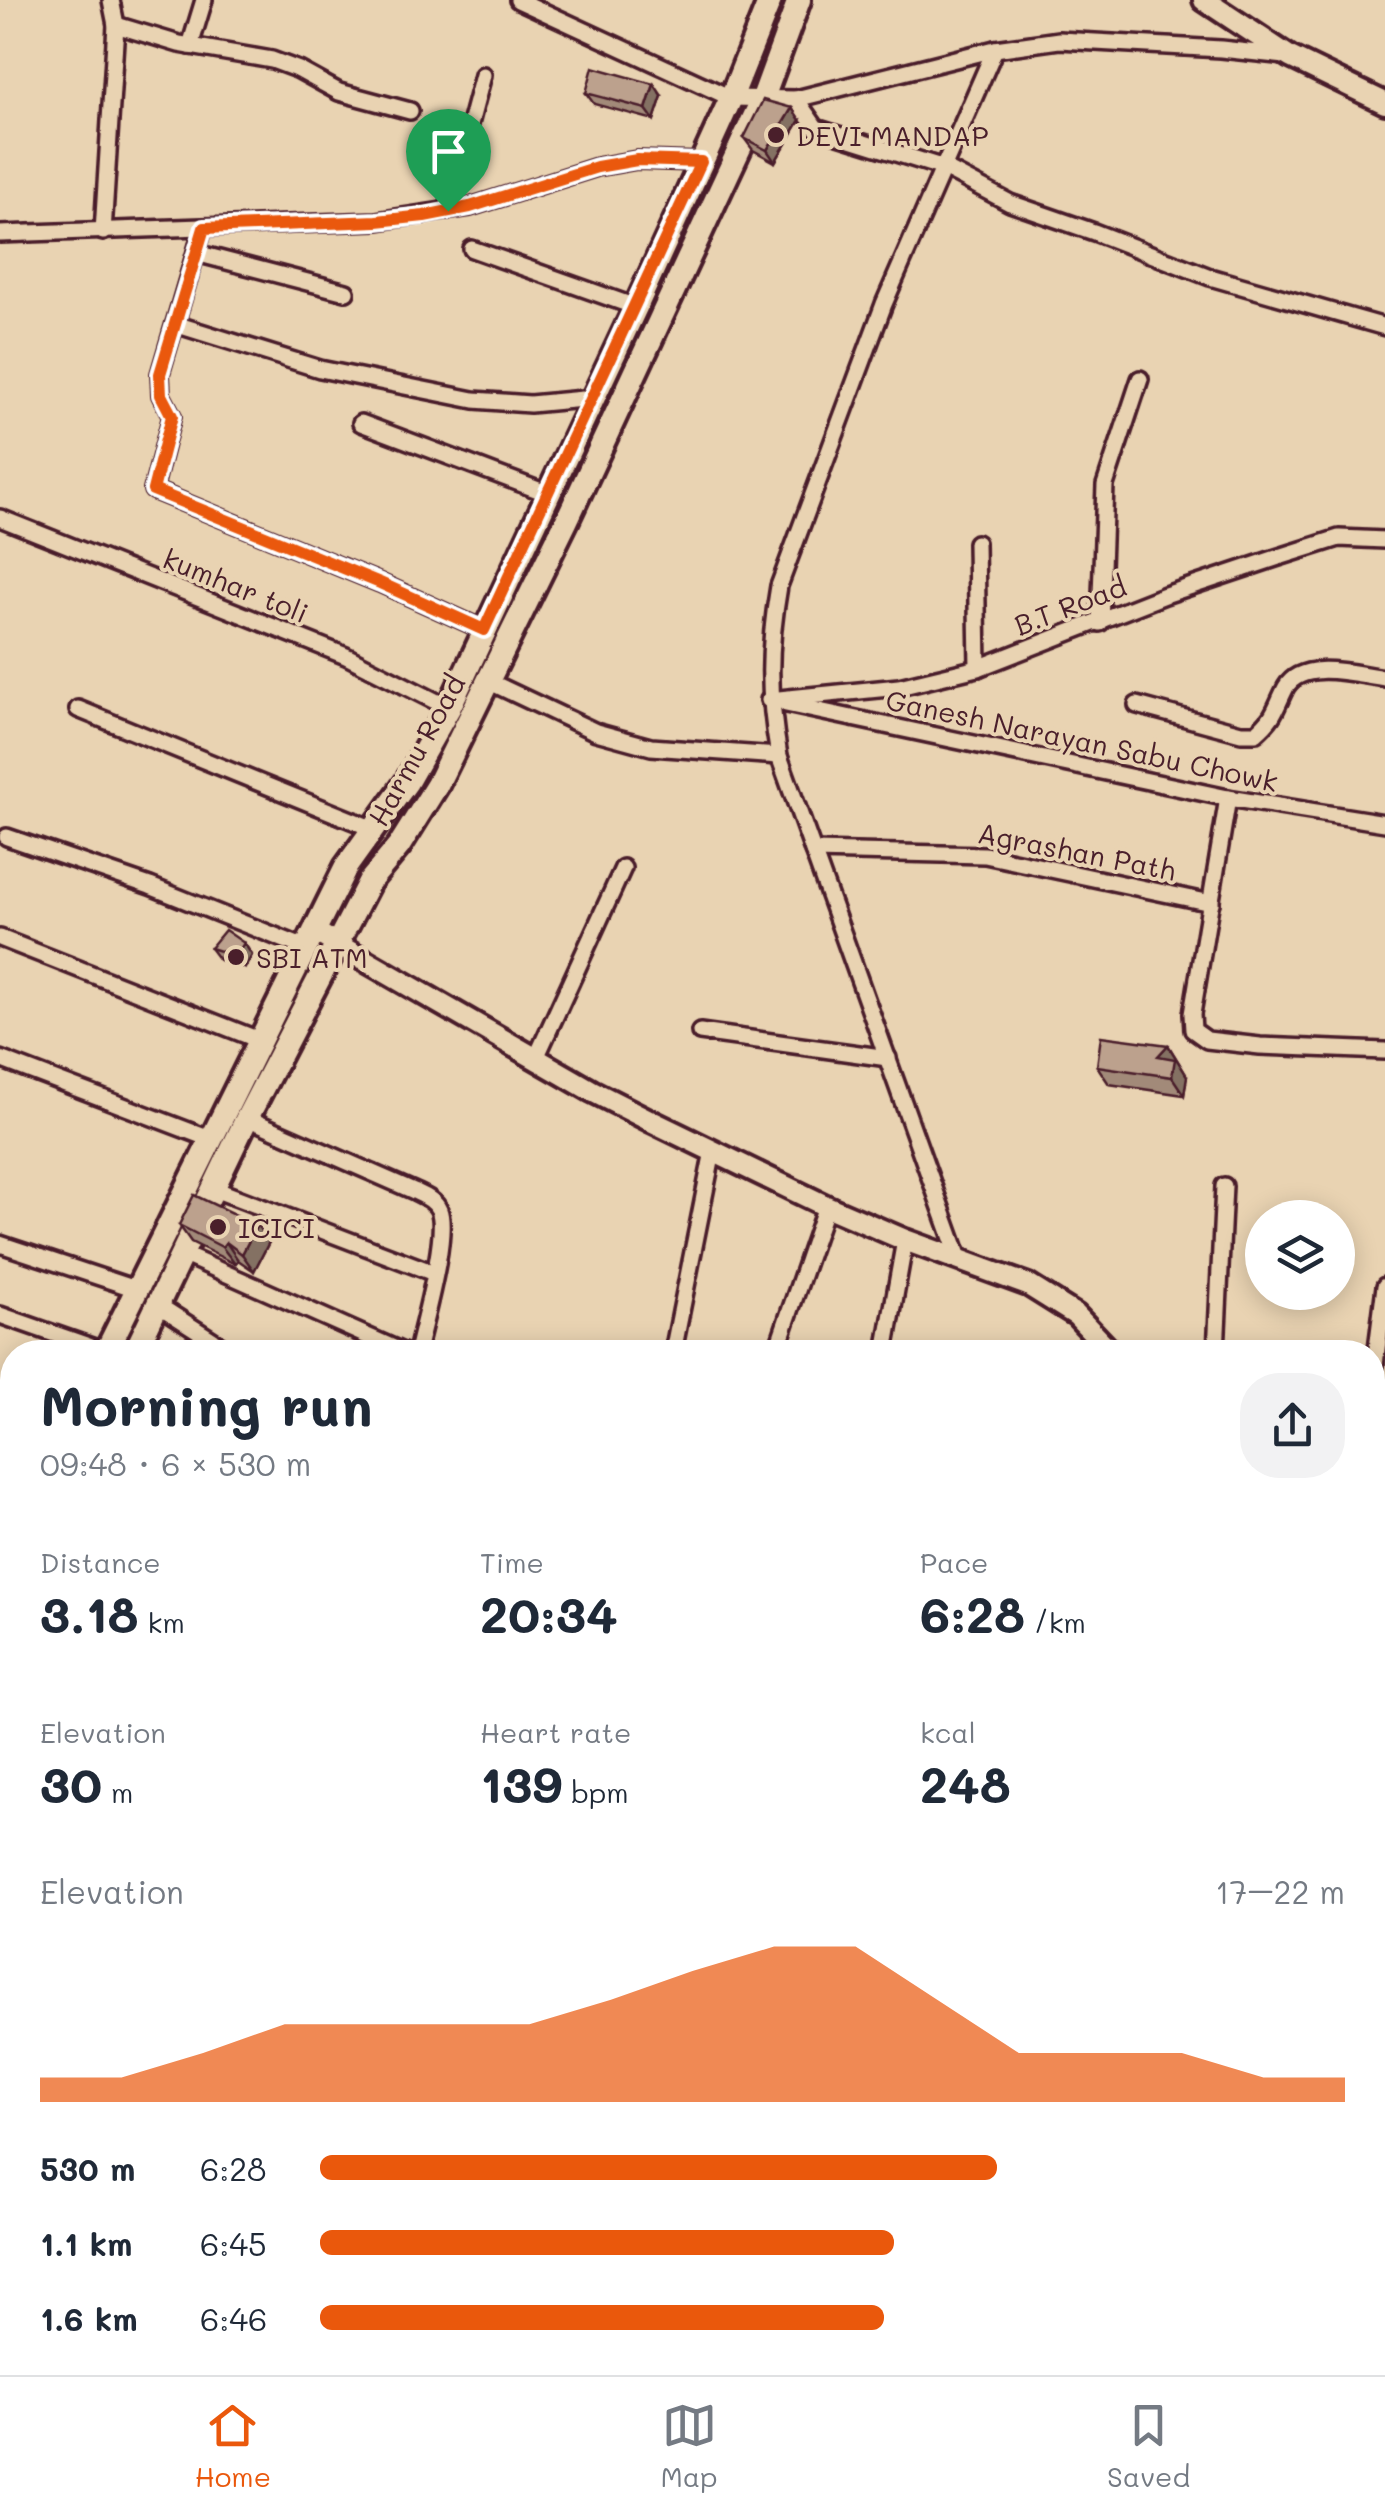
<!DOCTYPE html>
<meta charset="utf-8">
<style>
body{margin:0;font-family:Mali,sans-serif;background:#f2f2f3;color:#1f2937;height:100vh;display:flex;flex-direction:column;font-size:38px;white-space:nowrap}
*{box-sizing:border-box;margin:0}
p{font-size:32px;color:#747a83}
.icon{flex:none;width:55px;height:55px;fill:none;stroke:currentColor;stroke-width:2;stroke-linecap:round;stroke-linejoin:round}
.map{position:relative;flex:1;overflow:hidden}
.sheet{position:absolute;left:0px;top:1340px;width:1385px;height:1035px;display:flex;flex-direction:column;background:#fff;border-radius:40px 40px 0 0;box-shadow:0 5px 25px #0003}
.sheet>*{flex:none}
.tools{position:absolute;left:1245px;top:1200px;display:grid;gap:20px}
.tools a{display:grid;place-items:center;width:110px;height:110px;border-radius:50%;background:#fff;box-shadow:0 5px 25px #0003;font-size:50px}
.pin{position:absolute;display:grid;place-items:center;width:85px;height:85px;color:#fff;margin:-102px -42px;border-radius:50% 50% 50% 0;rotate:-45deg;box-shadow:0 0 10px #0007}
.pin .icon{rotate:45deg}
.round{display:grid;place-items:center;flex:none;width:105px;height:105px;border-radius:40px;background:#f2f2f3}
.summary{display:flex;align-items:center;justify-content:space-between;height:170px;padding:0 40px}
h1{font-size:55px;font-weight:800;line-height:75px}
.metrics{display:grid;grid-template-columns:repeat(3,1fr);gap:15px;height:170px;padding:10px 40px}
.metrics div{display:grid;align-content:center}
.metrics b{font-size:50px;font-weight:800}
.metrics small{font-size:28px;font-weight:400}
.metrics p{font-size:28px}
.chart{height:280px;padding:20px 40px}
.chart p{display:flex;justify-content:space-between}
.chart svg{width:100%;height:180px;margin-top:10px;fill:#ea580c;opacity:.7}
ul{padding:0 40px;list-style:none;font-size:32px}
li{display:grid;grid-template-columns:160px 120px 1fr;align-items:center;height:75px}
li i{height:25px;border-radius:12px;background:#ea580c}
.tab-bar{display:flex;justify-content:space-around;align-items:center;height:140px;border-top:2px solid #e0e1e3;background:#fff;font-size:28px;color:#747a83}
.tab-bar a{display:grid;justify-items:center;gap:5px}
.tab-bar .selected{color:#ea580c}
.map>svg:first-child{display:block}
</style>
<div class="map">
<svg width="1385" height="2375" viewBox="0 0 1385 2375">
<defs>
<pattern id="water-waves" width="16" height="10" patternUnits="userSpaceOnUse" patternTransform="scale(2.5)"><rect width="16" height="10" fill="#ac8e7f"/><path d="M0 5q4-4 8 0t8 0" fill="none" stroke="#8e7368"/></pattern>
</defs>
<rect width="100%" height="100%" fill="#e9d3b2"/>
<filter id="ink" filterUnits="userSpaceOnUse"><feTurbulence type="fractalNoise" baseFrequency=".01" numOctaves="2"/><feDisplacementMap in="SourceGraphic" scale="20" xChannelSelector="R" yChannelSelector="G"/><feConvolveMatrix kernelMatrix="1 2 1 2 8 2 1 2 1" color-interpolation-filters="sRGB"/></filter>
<g filter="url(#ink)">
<path fill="url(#water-waves)" stroke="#85625d" stroke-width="2.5" d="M 1385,1443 L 1385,1812 L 1372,1786 L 1372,1530 Z"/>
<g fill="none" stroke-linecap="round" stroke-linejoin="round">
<g stroke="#4a1f2b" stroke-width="22">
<g id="minor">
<path d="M 518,0 L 731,98 L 796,99 L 995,49 L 1059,40 L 1221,49 L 1286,56"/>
<path d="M 116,25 L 179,44 L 272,60 L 299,70 L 339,92 L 410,111"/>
<path d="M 190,46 L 204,0"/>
<path d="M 796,99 L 816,128 L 944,168 L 1010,203 L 1094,232 L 1210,277 L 1385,327"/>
<path d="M 447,211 L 483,75"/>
<path d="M 203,228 L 160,374 L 161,395 L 172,416 L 153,490 L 380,583 L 484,630"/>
<path d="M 103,232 L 116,25 L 111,0"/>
<path d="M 0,234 L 377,221 L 470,207 L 597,167 L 637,160 L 701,162"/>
<path d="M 472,249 L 636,307"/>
<path d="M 196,253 L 346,292"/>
<path d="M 175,324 L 320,369 L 474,400 L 530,404 L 594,398"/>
<path d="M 361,423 L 549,494"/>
<path d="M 0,518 L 346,656 L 449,708"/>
<path d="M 976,543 L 978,668"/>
<path d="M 1100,623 L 1105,485 L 1140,379"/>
<path d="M 488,681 L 596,732 L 651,747 L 779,756"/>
<path d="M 769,700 L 899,687 L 978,668 L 1165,595 L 1276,558 L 1339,538 L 1385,540"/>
<path d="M 786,704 L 1228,798 L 1385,823"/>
<path d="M 1137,705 L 1241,733 L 1256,733 C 1276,716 1275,708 1286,687 C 1303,658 1358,675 1385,678"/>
<path d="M 78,709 L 371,828"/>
<path d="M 1228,798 L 1192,1014 L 1193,1030 L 1207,1040 L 1260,1046 L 1385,1051"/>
<path d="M 7,837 L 150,886 L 305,948"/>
<path d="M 813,851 L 985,855 L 1211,903"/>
<path d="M 0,938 L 259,1040"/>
<path d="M 700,1032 L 888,1058"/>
<path d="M 536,1058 L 623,868"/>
<path d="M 0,1059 L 210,1139"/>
<path d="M 247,1118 L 414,1191 C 424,1196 435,1200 439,1210 C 449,1234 423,1324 417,1352"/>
<path d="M 214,1189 L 434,1273"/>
<path d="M 0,1244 L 136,1289"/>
<path d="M 182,1254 L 403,1352"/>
<path d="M 959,1258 L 779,756 C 768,693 768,649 779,586 L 884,304 L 995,49"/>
<path d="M 158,1305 L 231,1352"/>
<path d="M 0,1315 L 106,1352"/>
<path d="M 673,1352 L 713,1151"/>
<path d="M 776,1352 L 826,1206"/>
<path d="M 885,1352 L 905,1240"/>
<path d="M 1216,1352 L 1224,1186"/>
<path d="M 1372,1388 L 1385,1286"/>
<path d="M 0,1470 L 12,1474"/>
<path d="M 0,1645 L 12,1651"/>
<path d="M 0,1862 L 12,1867"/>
<path d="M 1372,2011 L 1385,2011"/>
<path d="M 0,2098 L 12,2111"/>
<path d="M 1372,2117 L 1385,2119"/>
<path d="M 1372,2188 L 1385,2163"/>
<path d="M 0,2310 L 1,2310"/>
<path d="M 847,2375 L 850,2362"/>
<path d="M 1013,2375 L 1014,2362"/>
<path d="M 1280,2375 L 1286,2362"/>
</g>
</g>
<g stroke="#4a1f2b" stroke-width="28">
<g id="tertiary">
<path d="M 1204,0 L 1290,57 L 1385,103"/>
<path d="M 314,931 L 592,1091 L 651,1121 L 826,1206 L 905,1240 L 1028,1285 L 1076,1315 L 1111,1352"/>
<path d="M 1372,1837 L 1385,1862"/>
</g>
</g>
<g stroke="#4a1f2b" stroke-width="30">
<g id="secondary">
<path d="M 106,1352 L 346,867 L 407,782 L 449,708 L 636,307 L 731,98 L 770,0"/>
<path d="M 135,1352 L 247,1118 L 369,882 L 399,846 L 437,785 L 566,522 L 763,98 L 799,0"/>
<path d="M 0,1557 L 12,1537"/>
<path d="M 0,1615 L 12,1593"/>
</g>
</g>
<use href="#minor" stroke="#e9d3b2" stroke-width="15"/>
<use href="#tertiary" stroke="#e9d3b2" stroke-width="20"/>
<use href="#secondary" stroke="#e9d3b2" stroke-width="22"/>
</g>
<g fill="#a28a79" stroke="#4a1f2b" stroke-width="2.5">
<path d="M 586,93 L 662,96 L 654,120 L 594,104 Z"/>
<path d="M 800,120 L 775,162 L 753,150 L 744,138 Z"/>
<path d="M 244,943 L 252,955 L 245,968 L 219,960 L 210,948 Z"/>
<path d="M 1168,1045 L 1187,1076 L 1184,1095 L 1109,1084 L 1097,1066 Z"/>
<path d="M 179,1225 L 257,1225 L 269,1242 L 254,1271 L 238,1260 L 235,1264 L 191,1242 Z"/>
</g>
<g fill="#847163" stroke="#4a1f2b" stroke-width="2.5">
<path d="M 654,84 L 662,96 L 654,120 L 646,109 Z"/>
<path d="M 792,108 L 800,120 L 775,162 L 767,150 Z"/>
<path d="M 244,943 L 252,955 L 245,968 L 236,956 Z"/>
<path d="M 1168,1045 L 1187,1076 L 1184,1095 L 1158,1056 Z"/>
<path d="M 257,1225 L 269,1242 L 254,1271 L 242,1254 Z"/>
<path d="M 226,1242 L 238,1260 L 235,1264 L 222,1247 Z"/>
</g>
<g fill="#bca18d" stroke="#4a1f2b" stroke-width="2.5">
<path d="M 593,67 L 654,84 L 646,109 L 586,93 Z"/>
<path d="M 763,100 L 792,108 L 767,150 L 744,138 Z"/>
<path d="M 225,930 L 244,943 L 236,956 L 210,948 Z"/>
<path d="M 1101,1036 L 1168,1045 L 1158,1056 L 1175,1059 L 1172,1077 L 1097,1066 Z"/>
<path d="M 194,1195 L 257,1225 L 242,1254 L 226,1242 L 222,1247 L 179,1225 Z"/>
</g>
</g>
<g fill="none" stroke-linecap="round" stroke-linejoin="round" filter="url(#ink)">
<g stroke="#fff" stroke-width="20">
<path id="route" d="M 637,160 L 701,162 L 484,630 L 380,583 L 153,490 L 172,416 L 161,395 L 160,374 L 204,228 L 377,221 L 424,216 L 470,207 L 597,167 Z"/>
</g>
<use href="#route" stroke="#ea580c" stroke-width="12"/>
</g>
<g fill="#4a1f2b" stroke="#e9d3b2" stroke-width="4">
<circle cx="776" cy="135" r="10"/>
<circle cx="236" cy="957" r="10"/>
<circle cx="218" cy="1227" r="10"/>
</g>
<g text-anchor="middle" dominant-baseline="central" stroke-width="8" stroke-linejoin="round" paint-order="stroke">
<g font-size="28" fill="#4a1f2b" stroke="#e9d3b2" text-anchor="start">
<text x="796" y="135">DEVI MANDAP</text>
<text x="256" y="957">SBI ATM</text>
<text x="238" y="1227">ICICI</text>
</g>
<g font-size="28" fill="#4a1f2b" stroke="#e9d3b2">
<text transform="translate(236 585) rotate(22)">kumhar toli</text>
<text transform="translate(1070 605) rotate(-21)">B.T Road</text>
<text transform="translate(1082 740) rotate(12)">Ganesh Narayan Sabu Chowk</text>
<text transform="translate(416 750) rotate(-61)">Harmu Road</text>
<text transform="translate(1077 851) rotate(11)">Agrashan Path</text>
</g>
</g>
</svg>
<div class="tools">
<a><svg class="icon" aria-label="layers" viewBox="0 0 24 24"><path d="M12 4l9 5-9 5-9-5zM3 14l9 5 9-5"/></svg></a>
</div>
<div class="pin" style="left:448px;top:211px;background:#1e9e55"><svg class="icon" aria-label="arrive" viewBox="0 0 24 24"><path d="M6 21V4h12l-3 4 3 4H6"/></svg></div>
<section class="sheet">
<div class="summary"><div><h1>Morning run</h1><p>09:48 · 6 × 530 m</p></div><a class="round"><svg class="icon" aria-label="share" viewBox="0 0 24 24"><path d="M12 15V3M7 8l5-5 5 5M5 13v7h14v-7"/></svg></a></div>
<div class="metrics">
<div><p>Distance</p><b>3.18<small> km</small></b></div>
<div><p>Time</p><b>20:34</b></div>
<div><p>Pace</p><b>6:28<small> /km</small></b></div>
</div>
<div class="metrics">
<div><p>Elevation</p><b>30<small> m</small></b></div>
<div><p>Heart rate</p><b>139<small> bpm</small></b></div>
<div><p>kcal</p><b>248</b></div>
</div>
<div class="chart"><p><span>Elevation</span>17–22 m</p>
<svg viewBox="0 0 160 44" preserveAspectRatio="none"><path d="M0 44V38L10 38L20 32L30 25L40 25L50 25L60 25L70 19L80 12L90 6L100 6L110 19L120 32L130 32L140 32L150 38L160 38V44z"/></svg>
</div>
<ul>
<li><b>530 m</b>6:28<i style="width:66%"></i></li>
<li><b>1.1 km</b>6:45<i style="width:56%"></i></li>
<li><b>1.6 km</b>6:46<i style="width:55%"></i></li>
</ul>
</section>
</div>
<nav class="tab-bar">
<a class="selected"><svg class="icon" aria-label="home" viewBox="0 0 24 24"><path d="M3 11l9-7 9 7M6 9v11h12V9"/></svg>Home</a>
<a><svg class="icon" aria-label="map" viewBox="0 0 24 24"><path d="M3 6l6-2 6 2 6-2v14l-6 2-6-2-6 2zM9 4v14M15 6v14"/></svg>Map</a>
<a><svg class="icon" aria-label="saved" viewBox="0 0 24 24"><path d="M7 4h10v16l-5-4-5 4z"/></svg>Saved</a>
</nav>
